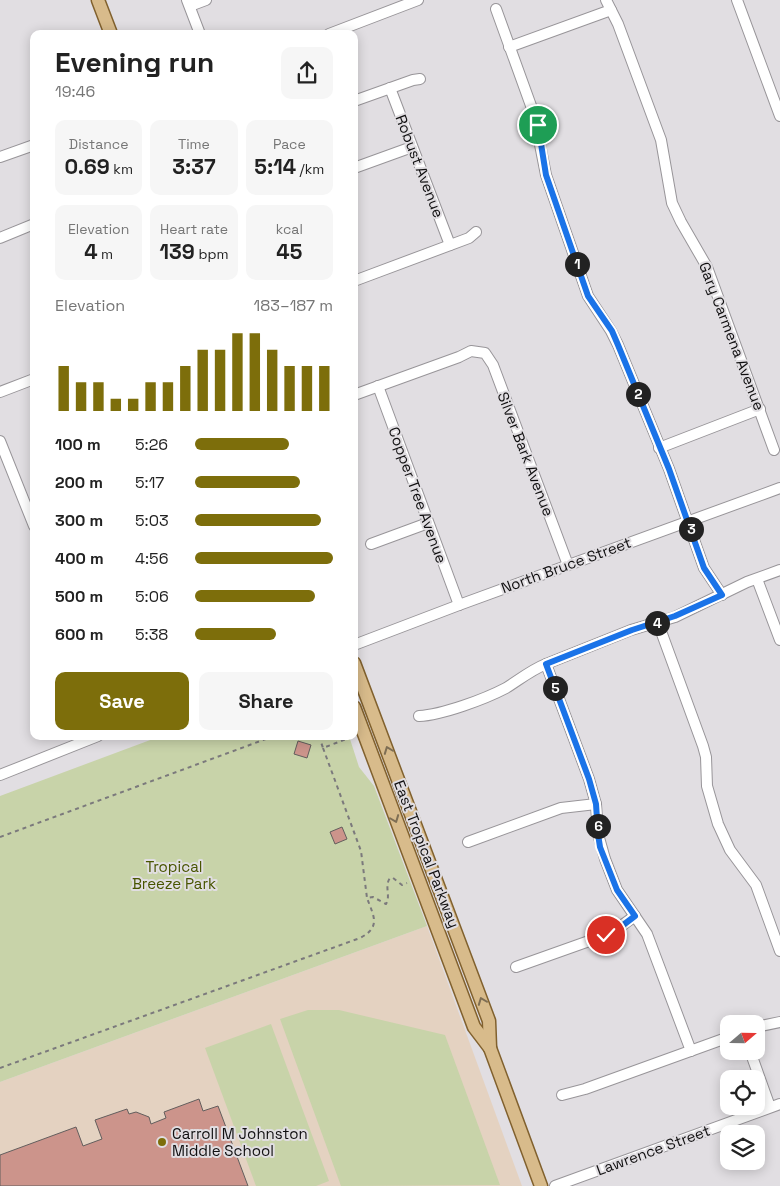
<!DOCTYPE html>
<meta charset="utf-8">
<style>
body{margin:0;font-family:"Space Grotesk",sans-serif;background:#f6f6f6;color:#222;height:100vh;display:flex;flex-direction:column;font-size:19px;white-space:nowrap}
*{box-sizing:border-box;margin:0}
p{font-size:16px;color:#767676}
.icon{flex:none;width:28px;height:28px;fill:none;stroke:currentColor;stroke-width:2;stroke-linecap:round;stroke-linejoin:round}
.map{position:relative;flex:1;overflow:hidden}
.side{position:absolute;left:30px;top:30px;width:328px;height:710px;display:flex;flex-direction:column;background:#fff;border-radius:10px;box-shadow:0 2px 12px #0003}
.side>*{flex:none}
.needle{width:32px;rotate:70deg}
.fabs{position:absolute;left:720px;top:1015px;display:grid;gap:10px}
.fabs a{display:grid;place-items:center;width:45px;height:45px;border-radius:10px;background:#fff;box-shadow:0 2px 12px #0003;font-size:25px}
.pin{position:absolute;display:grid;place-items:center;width:42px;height:42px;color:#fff;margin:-21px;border:2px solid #fff;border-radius:50%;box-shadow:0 1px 5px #0007}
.km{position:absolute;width:25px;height:25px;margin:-12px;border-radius:50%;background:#222;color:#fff;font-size:14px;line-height:25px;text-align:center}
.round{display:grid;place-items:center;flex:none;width:52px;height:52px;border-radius:10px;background:#f6f6f6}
.headline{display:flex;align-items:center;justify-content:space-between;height:85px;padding:0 25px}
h1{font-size:28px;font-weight:600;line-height:38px}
.stats{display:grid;grid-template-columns:repeat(3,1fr);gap:8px;height:85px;padding:5px 25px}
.stats div{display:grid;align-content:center;border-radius:10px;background:#f6f6f6;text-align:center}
.stats b{font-size:21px;font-weight:600}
.stats small{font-size:14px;font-weight:400}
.stats p{font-size:14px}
.chart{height:140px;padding:10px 25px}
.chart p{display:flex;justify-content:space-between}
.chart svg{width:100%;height:90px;margin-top:5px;stroke:#7d6e0b;stroke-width:6}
.action{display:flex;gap:10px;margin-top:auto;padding:10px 25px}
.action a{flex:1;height:58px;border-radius:10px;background:#7d6e0b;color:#fff;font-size:20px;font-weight:600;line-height:58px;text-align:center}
.action a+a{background:#f6f6f6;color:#222}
ul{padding:0 25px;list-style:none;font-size:16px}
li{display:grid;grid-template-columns:80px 60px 1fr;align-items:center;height:38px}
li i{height:12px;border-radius:6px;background:#7d6e0b}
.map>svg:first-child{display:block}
</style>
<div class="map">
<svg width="780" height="1186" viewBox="0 0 780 1186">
<rect width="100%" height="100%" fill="#e1dee2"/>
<path fill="#e4d2c1" d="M 427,926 L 522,1186 L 0,1186 L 0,1082 Z"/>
<g fill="#c8d3a9">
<path d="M 161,736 L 349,736 L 359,767 L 374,786 L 427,926 L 0,1082 L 0,796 Z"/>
<path d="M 308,1010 L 339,1010 L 445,1035 L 500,1185 L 341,1186 L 280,1019 Z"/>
<path d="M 271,1024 L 329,1181 L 316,1186 L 256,1186 L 205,1048 Z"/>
</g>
<g fill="#cc948b" stroke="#635e5d">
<path d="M 298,741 L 311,745 L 307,758 L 294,754 Z"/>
<path d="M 342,827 L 347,839 L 335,844 L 330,832 Z"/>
<path d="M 199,1099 L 203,1111 L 218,1106 L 248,1186 L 0,1186 L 0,1155 L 76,1127 L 83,1146 L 102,1139 L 95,1120 L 127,1109 L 129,1114 L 136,1112 L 149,1117 L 151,1124 L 166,1118 L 164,1112 Z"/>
</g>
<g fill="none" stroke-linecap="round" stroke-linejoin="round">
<g stroke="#989599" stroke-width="12">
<g id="minor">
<path d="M 187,0 L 200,34"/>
<path d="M 606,0 L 618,24 L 661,140 L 672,203 L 681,222 L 707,267 L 774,450"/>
<path d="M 737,0 L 780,116"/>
<path d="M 190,6 L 206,0"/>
<path d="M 496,9 L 534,114 L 546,175 L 588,296 L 611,331 L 618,345 L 669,469 L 704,568 L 722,595"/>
<path d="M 329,34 L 418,0"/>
<path d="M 509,47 L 611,10"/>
<path d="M 390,88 L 450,245"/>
<path d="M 354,101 L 413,80 L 420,79"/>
<path d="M 0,157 L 34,145"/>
<path d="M 354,168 L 412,147"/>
<path d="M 0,238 L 34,224"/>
<path d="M 354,281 L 469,238 L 476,232"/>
<path d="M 378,386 L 459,605"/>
<path d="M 0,392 L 34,379"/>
<path d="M 354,395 L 459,357 L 471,351 L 485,353 L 493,365 L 568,565"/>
<path d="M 0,441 L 34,526"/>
<path d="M 659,448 L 760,409"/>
<path d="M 371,544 L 428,523"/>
<path d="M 757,579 L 780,640"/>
<path d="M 658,623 L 703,746 L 706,757 L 707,786 L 718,824 L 730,850 L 756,885 L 780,951"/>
<path d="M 354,645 L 459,605 L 780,488"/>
<path d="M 546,664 L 589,779 L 596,804 L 598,834 L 605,859 L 617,890 L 647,934 L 691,1051"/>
<path d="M 419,716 C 442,715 485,699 506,688 C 519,680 531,670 546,664 L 631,630 L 675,617 L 747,582 L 780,570"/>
<path d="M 0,775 L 98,736"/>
<path d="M 468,842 L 561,808 L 596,804"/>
<path d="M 516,967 L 606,935 L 614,931 L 635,916"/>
<path d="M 756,1027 L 780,1022"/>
<path d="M 750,1051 L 770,1107"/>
<path d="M 562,1095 L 585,1089 L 729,1037"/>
<path d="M 555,1186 L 780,1104"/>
</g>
</g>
<g stroke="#81612e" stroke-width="15">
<g id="major">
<path d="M 98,0 L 111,34"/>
<path d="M 354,663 L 489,1021 L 490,1048 L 541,1186"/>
<path d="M 354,707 L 474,1027 L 490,1048"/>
</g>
</g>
<g stroke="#7b797c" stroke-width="2" stroke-dasharray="4 4" stroke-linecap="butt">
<path d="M 319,736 L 323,748 L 354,736"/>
<path d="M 323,748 L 361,851 L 367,898 L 373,897 L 386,904 C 391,896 384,886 390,878 L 393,878 L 402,885 L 407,883"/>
<path d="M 0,837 L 274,736"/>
<path d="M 0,1068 L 360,938 C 381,927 374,917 367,898"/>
</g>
<use href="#minor" stroke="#fff" stroke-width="10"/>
<use href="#major" stroke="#d8bb8b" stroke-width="12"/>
</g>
<defs><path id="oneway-chevron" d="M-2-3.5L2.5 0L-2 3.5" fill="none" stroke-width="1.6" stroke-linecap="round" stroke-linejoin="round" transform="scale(1.25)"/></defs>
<g stroke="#7e6e54">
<use href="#oneway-chevron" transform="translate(388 750) rotate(-111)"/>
<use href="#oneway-chevron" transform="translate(395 819) rotate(69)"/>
<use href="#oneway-chevron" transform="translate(482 1001) rotate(-111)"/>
</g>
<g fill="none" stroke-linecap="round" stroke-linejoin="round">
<g stroke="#fff" stroke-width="10">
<path id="route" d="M 538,125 L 546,175 L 588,296 L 612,331 L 618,345 L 669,469 L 704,568 L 722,595 L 675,616 L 632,630 L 546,664 L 589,779 L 596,804 L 598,834 L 600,847 L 617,890 L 635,916 L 614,932 L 606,935"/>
</g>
<use href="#route" stroke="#1a73e8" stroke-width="6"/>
</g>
<circle fill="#7d6e0b" stroke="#e1dee2" stroke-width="2" cx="162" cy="1142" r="5"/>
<g text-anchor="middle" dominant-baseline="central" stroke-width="4" stroke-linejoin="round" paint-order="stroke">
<g font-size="15" fill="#100f10" stroke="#e1dee2">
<text transform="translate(420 166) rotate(69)">Robust Avenue</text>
<text transform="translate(732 336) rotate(69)">Gary Carmena Avenue</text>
<text transform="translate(526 454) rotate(69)">Silver Bark Avenue</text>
<text transform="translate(418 495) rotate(70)">Copper Tree Avenue</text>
<text transform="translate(566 565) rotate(-20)">North Bruce Street</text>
<text transform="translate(427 854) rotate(69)">East Tropical Parkway</text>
<text transform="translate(653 1150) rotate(-20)">Lawrence Street</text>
</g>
<g font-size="15" fill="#485500" stroke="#e1dee2">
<text x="174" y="866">Tropical<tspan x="174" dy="17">Breeze Park</tspan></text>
</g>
<g font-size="15" fill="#100f10" stroke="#e1dee2" text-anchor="start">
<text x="172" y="1133">Carroll M Johnston<tspan x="172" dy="17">Middle School</tspan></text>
</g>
</g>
</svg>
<div class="fabs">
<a><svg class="needle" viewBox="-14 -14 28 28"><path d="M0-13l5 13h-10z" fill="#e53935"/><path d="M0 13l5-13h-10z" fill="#767676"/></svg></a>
<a><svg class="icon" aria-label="locate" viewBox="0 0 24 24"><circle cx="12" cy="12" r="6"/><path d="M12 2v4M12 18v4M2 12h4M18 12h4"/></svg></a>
<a><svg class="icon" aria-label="layers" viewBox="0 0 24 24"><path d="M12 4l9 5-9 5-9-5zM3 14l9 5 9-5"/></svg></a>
</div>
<div class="pin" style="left:538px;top:125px;background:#1e9e55"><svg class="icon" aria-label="arrive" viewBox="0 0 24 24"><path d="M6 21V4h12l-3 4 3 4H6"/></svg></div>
<div class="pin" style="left:606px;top:935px;background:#d93025"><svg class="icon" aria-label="check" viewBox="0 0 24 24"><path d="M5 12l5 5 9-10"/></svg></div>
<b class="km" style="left:577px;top:264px">1</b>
<b class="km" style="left:638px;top:394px">2</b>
<b class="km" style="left:691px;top:529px">3</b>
<b class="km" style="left:657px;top:623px">4</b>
<b class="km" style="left:555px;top:688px">5</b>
<b class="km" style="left:598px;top:826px">6</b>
<section class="side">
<div class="headline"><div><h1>Evening run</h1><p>19:46</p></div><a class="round"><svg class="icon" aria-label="share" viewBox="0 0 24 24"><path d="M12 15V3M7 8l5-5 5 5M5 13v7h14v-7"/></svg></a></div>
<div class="stats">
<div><p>Distance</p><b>0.69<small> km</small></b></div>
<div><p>Time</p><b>3:37</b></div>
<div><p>Pace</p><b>5:14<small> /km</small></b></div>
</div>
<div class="stats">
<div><p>Elevation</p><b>4<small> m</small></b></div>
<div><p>Heart rate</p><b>139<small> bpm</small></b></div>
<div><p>kcal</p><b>45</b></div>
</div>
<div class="chart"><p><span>Elevation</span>183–187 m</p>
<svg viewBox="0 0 160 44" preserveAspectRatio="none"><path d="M5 44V22M15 44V30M25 44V30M35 44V38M45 44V38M55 44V30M65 44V30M75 44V22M85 44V14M95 44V14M105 44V6M115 44V6M125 44V14M135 44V22M145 44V22M155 44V22"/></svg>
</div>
<ul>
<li><b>100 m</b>5:26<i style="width:68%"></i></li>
<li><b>200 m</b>5:17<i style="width:76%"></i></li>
<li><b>300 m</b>5:03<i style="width:91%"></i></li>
<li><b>400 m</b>4:56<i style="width:100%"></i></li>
<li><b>500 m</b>5:06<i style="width:87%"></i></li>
<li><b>600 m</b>5:38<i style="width:59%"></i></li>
</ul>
<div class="action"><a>Save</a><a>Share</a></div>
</section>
</div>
